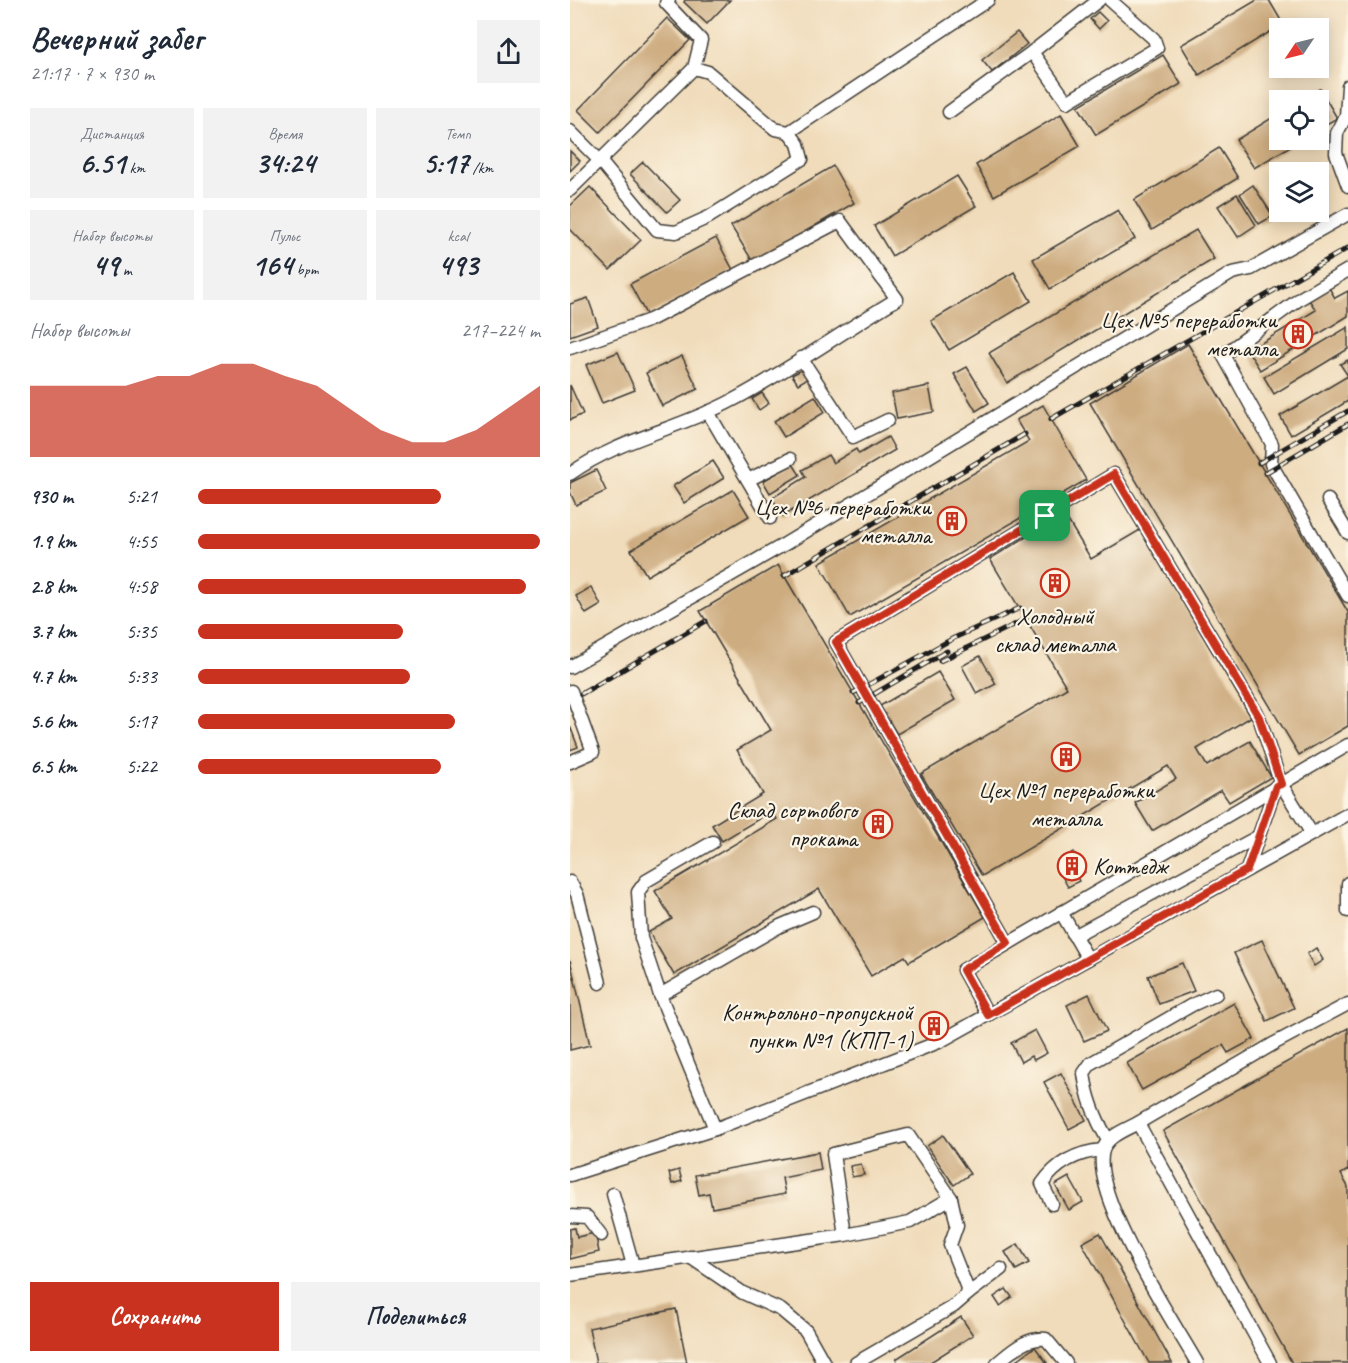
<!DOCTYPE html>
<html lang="ru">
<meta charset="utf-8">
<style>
body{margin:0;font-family:Caveat,sans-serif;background:#f2f2f3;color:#1f2937;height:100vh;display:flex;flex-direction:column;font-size:22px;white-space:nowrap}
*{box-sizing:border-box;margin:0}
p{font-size:20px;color:#747a83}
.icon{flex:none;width:33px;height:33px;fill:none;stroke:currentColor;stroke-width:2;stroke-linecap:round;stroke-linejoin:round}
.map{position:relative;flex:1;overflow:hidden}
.panel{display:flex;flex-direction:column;background:#fff;width:570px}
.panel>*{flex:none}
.needle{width:39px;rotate:235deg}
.controls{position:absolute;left:699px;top:18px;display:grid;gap:12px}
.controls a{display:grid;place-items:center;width:60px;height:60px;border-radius:0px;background:#fff;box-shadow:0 3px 15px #0003;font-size:30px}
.pin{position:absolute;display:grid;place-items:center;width:51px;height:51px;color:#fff;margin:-26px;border-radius:12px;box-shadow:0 3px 9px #0006}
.round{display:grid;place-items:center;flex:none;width:63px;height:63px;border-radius:0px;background:#f2f2f3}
.headline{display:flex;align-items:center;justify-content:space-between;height:102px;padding:0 30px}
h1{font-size:33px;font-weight:800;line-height:45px}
.metrics{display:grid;grid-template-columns:repeat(3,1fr);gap:9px;height:102px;padding:6px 30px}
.metrics div{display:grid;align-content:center;border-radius:0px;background:#f2f2f3;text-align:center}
.metrics b{font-size:30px;font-weight:800}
.metrics small{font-size:16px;font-weight:400}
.metrics p{font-size:16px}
.chart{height:168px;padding:12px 30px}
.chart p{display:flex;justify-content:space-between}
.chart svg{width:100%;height:108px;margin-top:6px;fill:#c8321e;opacity:.7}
.cta{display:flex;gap:12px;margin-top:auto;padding:12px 30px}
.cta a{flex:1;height:69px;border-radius:0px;background:#c8321e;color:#fff;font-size:24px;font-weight:800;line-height:69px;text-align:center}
.cta a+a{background:#f2f2f3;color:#1f2937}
ul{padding:0 30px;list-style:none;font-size:20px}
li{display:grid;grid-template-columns:96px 72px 1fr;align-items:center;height:45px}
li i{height:15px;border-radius:8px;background:#c8321e}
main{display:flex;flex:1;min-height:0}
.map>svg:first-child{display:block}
</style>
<main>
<section class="panel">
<div class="headline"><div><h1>Вечерний забег</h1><p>21:17 · 7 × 930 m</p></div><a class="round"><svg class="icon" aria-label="share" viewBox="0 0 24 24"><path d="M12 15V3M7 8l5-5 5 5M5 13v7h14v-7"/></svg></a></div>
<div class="metrics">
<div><p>Дистанция</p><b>6.51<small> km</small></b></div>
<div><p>Время</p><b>34:24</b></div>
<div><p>Темп</p><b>5:17<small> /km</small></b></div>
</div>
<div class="metrics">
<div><p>Набор высоты</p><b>49<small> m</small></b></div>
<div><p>Пульс</p><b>164<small> bpm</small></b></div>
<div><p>kcal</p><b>493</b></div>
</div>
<div class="chart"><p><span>Набор высоты</span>217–224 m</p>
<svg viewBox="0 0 160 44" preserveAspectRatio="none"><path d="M0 44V15L10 15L20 15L30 15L40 11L50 11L60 6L70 6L80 11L90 15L100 24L110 33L120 38L130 38L140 33L150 24L160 15V44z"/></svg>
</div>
<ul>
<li><b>930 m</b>5:21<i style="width:71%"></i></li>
<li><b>1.9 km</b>4:55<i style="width:100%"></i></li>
<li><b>2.8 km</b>4:58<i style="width:96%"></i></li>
<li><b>3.7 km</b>5:35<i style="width:60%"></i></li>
<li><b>4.7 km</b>5:33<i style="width:62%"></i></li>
<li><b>5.6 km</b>5:17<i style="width:75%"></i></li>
<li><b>6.5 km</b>5:22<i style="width:71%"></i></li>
</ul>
<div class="cta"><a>Сохранить</a><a>Поделиться</a></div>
</section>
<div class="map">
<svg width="778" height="1363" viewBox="0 0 778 1363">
<rect width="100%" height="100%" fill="#fcf5e5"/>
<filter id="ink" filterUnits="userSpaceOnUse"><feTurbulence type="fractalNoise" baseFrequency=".0167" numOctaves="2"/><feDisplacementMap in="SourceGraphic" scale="12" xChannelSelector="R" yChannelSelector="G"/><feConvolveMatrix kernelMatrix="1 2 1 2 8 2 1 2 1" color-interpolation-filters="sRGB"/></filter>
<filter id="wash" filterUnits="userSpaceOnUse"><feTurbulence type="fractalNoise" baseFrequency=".008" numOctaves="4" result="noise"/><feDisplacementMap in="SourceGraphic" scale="24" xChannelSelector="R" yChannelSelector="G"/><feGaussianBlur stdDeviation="1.35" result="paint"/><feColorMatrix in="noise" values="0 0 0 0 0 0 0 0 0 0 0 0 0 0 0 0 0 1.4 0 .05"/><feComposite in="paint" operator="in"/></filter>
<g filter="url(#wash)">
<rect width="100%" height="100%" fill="#f0dbba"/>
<g id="blocks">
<g fill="#cdac80">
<path d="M 115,0 L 160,0 L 137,24 L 114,2 Z"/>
<path d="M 687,0 L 699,0 L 713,24 L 629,75 L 611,45 Z"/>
<path d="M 528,12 L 537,21 L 529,29 L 520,19 Z"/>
<path d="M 97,18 L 120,40 L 30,132 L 8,110 Z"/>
<path d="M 447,32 L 457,44 L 422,72 L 412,60 Z"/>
<path d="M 593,55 L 611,84 L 526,135 L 508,106 Z"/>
<path d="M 750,89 L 767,118 L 748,129 L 748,100 L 731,100 Z"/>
<path d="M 710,113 L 710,140 L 731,140 L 684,168 L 666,140 Z"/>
<path d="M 491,114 L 510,146 L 424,196 L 406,165 Z"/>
<path d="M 649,148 L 668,178 L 582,230 L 564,200 Z"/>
<path d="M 0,151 L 10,161 L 0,171 Z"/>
<path d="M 73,162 L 110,200 L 97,212 L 60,174 Z"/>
<path d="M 263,166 L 284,203 L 183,262 L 161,226 Z"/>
<path d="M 387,176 L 406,206 L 322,256 L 304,226 Z"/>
<path d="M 683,185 L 703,216 L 689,224 L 670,194 Z"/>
<path d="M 20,187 L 71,240 L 40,270 L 0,229 L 0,206 Z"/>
<path d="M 667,194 L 686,225 L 668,237 L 648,206 Z"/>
<path d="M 548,210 L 565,239 L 480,289 L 463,259 Z"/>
<path d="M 626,230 L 644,259 L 437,383 L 419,353 Z"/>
<path d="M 146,238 L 163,270 L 77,316 L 60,284 Z"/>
<path d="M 444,272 L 461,301 L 379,350 L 361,321 Z"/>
<path d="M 759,288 L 765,298 L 778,291 L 778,316 L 690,370 L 678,351 L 746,310 L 739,300 Z"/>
<path d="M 18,298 L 28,326 L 0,336 L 0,304 Z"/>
<path d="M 778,327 L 778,349 L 704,394 L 694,377 Z"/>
<path d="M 618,344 L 778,612 L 778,726 L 729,755 L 520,403 Z"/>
<path d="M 48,352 L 65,390 L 32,403 L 16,365 Z"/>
<path d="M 112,356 L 128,389 L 92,406 L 76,373 Z"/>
<path d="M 778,360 L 778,401 L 721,435 L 710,416 L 778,376 L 770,364 Z"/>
<path d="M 397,367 L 419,403 L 406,411 L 384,374 Z"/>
<path d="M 233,369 L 238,378 L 228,384 L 222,375 Z"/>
<path d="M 0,385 L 13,414 L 0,420 Z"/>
<path d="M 359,386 L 364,412 L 327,419 L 322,393 Z"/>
<path d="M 192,393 L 199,403 L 189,410 L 182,399 Z"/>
<path d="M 245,396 L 255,412 L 214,437 L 204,421 Z"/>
<path d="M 473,405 L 516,480 L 280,617 L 249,563 L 459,441 L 446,420 Z"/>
<path d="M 318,437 L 325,450 L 213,516 L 202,498 L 236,477 L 232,470 L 258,455 L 263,463 L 286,449 L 289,454 Z"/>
<path d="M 143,461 L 154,478 L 114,503 L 103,486 Z"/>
<path d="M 223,464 L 230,475 L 200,493 L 193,481 Z"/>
<path d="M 26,470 L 36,491 L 6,505 L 0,492 L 0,483 Z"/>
<path d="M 163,490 L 179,516 L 77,576 L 61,550 Z"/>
<path d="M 494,514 L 521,559 L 570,530 L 681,717 L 627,749 L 637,766 L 680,741 L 701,777 L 659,802 L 651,790 L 582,831 L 565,803 L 606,779 L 598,766 L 412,876 L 351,774 L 497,688 L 420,559 Z"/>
<path d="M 208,565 L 415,917 L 339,962 L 335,956 L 301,976 L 249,889 L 104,975 L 79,932 L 102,919 L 85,891 L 207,819 L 202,811 L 152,841 L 142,825 L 193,794 L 167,750 L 201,730 L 130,611 Z"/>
<path d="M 21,587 L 31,605 L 16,614 L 6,596 Z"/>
<path d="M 410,656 L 426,684 L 407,694 L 392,666 Z"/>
<path d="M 368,672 L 385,700 L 327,734 L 310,706 Z"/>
<path d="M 0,726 L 8,747 L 0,750 Z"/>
<path d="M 504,852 L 515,872 L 507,877 L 509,881 L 498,887 L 493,878 L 495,871 L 489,861 Z"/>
<path d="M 692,940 L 724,1008 L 697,1021 L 664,953 Z"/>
<path d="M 746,948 L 753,960 L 744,966 L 737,954 Z"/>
<path d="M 0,960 L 20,1045 L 0,1050 Z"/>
<path d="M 612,963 L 624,991 L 589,1004 L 578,976 Z"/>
<path d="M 519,994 L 537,1031 L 514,1041 L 497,1005 Z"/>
<path d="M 664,1003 L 684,1039 L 658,1053 L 653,1045 L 572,1090 L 557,1063 Z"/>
<path d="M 367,1017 L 373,1028 L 360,1035 L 354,1024 Z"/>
<path d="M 778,1028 L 778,1170 L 771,1174 L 778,1187 L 778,1363 L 722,1363 L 593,1131 Z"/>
<path d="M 465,1030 L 477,1053 L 464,1060 L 461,1056 L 451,1062 L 441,1043 Z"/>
<path d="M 491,1073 L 516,1120 L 499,1129 L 474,1082 Z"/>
<path d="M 373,1135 L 400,1174 L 384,1185 L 357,1146 Z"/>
<path d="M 248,1152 L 251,1170 L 212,1178 L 215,1194 L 142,1208 L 139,1193 L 129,1195 L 125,1175 Z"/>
<path d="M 291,1164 L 294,1175 L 282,1177 L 280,1166 Z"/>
<path d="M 109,1170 L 112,1181 L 102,1184 L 99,1173 Z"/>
<path d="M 499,1177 L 513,1202 L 499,1210 L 485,1185 Z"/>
<path d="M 5,1228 L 7,1237 L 25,1233 L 29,1252 L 0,1259 L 0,1229 Z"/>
<path d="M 530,1233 L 602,1363 L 579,1363 L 512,1243 Z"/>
<path d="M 448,1244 L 459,1263 L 446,1270 L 435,1252 Z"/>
<path d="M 436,1289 L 442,1297 L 430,1306 L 424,1297 Z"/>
<path d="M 106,1309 L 117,1363 L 26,1363 L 19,1328 Z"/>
<path d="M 391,1317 L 403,1335 L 359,1363 L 328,1363 L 326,1359 Z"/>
<path d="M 465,1347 L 477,1363 L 443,1363 Z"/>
</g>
</g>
</g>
<g filter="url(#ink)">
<use href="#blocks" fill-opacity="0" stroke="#3c3934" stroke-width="1.5"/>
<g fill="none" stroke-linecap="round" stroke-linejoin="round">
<g stroke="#3c3934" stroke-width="15">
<g id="minor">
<path d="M 99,0 L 96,3 L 131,40 L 124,68"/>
<path d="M 529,0 L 462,52 L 497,102 L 587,48 L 584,39 L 540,0"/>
<path d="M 778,86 L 776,116 L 767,133 L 766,153 L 778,186"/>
<path d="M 379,112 L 462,52"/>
<path d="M 0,131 L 30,161 L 87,230 L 106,232 L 139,217 L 232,159 L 228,144 L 219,132"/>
<path d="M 0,190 L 124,68 L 138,72 L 205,129 L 219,132 L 418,0"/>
<path d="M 778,270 L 731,298 L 653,355 L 702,444 L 701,464 L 778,596"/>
<path d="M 0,348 L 80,320 L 270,221 L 327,299 C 272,332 219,370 163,400 C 110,429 48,439 0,474"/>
<path d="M 231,358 L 283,437 L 318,420"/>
<path d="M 138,412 L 200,518"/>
<path d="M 178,480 L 220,459"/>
<path d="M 758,500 L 778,533"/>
<path d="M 0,667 L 215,544 L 662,273 L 681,269 L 778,214"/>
<path d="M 0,762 L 23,752 L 1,691"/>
<path d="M 677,870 L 706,786"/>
<path d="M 0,882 L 7,894 L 30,983"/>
<path d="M 778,883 L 778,911"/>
<path d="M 491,912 L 518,959"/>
<path d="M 504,936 L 689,836"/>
<path d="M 438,943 L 266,642 L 544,474 L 689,717 L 711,784 L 742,834"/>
<path d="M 90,995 L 71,938 L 68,892 L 76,881 L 143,842"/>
<path d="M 418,1015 L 393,970 L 778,745"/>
<path d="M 568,1123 L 705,1043 L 778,1004"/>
<path d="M 145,1129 L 90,995 L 210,926 L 243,912"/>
<path d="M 538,1140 C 525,1118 517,1098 514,1073 L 521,1063 L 622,1005 L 646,994"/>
<path d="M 0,1175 L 145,1129 L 369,1042 L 778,814"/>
<path d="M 43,1194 L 63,1265"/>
<path d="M 381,1198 L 387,1225 L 380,1245 L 399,1293 L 431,1269"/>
<path d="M 482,1204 L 472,1184 C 487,1162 508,1152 533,1150"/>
<path d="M 0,1216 L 17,1217 L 31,1235"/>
<path d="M 120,1257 L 173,1293 L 211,1310 L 236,1331 L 254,1363"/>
<path d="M 0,1275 L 275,1235 L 340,1222 L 381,1198 L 338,1135 L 263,1154 L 275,1235"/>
<path d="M 286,1363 L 384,1306 L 399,1293"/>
<path d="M 427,1363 C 442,1351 456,1337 476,1339 L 496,1363"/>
<path d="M 627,1363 C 603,1321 520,1195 533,1150 C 537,1136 555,1130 568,1123 L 700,1363"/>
</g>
</g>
<use href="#minor" stroke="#fff" stroke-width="12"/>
<g stroke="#1c1c1c" stroke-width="5">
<g id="rail">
<path d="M 481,419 L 778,248"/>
<path d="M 689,463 L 778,411"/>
<path d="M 695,473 L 778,424"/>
<path d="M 214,576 L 455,434"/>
<path d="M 370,661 L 456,619"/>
<path d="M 283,693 L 384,638 L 450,608"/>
<path d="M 11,694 L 136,621"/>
<path d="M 289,703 L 377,651"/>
</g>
</g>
<use href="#rail" stroke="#fcf5e5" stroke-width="3" stroke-dasharray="9" stroke-linecap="butt"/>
</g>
</g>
<g fill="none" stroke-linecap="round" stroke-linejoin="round" filter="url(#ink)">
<g stroke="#fff" stroke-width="12">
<path id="route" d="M 544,474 L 689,717 L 711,784 L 706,786 L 677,870 L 418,1015 L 393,970 L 438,943 L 266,642 Z"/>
</g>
<use href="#route" stroke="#c8321e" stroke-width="8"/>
</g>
<defs>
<g id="building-ring" transform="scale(1.5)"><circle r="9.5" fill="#fcf5e5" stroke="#c8321e" stroke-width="1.5"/><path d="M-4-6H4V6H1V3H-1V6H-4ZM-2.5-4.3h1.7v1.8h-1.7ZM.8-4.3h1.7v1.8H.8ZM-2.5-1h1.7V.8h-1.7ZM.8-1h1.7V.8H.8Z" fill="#c8321e"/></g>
</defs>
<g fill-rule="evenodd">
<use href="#building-ring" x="728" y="334"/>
<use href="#building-ring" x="382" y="521"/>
<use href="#building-ring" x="485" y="583"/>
<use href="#building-ring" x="496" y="757"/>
<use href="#building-ring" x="308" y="824"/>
<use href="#building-ring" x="502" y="866"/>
<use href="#building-ring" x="364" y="1026"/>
</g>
<g text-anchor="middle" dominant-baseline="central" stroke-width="4.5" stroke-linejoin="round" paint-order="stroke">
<g font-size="24" fill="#1c1c1c" stroke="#fcf5e5" text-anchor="end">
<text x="707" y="320">Цех №5 переработки<tspan x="707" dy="28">металла</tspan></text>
<text x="361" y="507">Цех №6 переработки<tspan x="361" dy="28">металла</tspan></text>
<text x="485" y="616" text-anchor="middle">Холодный<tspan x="485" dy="28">склад металла</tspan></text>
<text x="496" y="790" text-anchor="middle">Цех №1 переработки<tspan x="496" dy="28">металла</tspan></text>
<text x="287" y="810">Склад сортового<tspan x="287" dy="28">проката</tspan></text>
<text x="523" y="866" text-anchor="start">Коттедж</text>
<text x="343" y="1012">Контрольно-пропускной<tspan x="343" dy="28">пункт №1 (КПП-1)</tspan></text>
</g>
</g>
</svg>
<div class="controls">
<a><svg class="needle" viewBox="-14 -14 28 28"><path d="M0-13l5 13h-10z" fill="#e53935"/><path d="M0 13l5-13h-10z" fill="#747a83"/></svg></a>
<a><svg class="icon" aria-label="locate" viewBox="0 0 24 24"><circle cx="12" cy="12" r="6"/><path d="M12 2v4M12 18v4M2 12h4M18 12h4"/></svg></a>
<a><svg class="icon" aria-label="layers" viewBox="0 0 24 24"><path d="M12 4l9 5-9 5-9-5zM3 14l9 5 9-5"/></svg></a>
</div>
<div class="pin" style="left:475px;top:516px;background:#1e9e55"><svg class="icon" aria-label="arrive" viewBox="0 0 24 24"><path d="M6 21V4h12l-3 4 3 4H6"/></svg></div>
</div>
</main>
